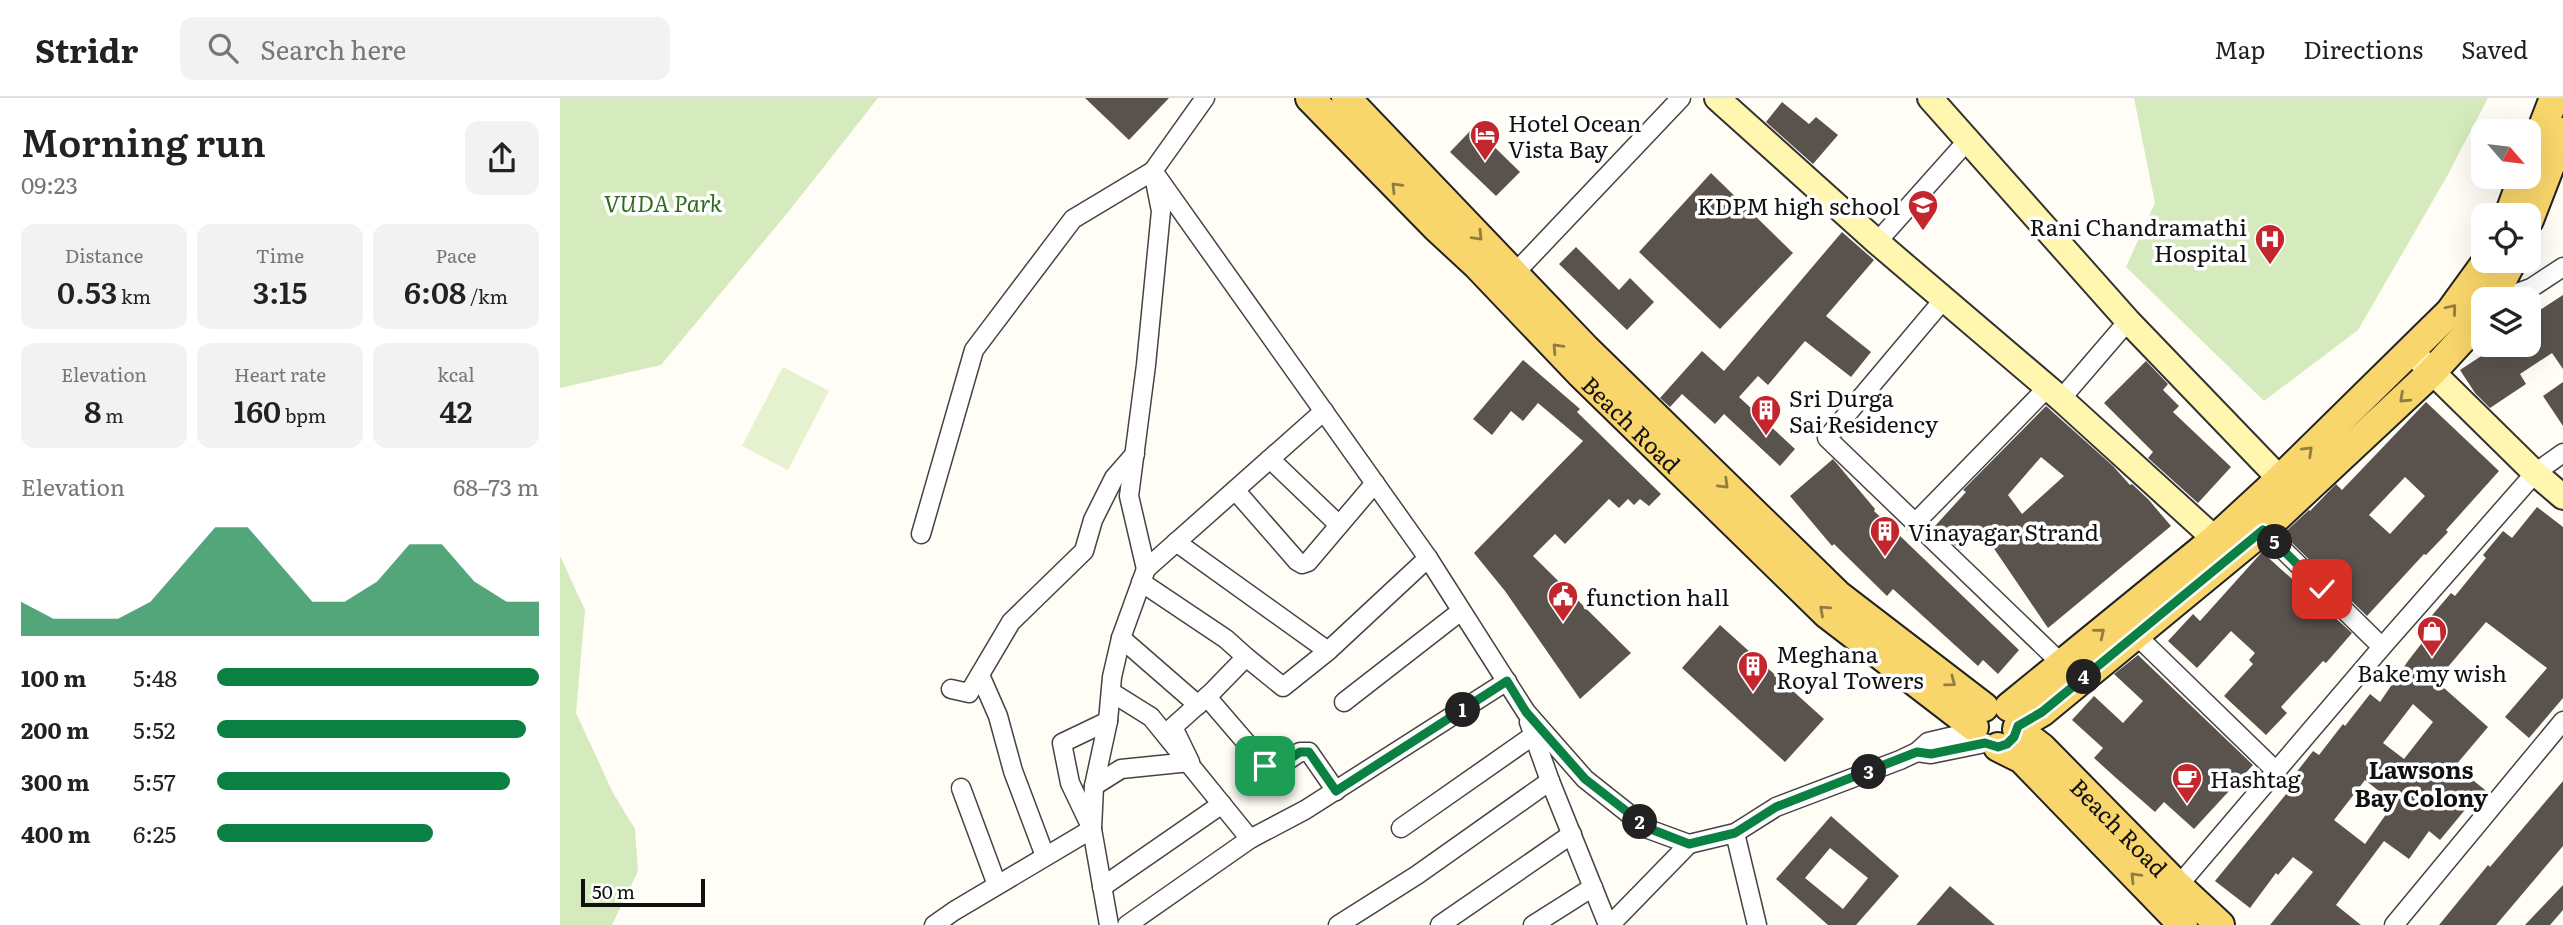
<!DOCTYPE html>
<meta charset="utf-8">
<style>
body{margin:0;font-family:Literata,serif;background:#f2f2f2;color:#222;height:100vh;display:flex;flex-direction:column;font-size:26px;white-space:nowrap}
*{box-sizing:border-box;margin:0}
p{font-size:23px;color:#767676}
.icon{flex:none;width:38px;height:38px;fill:none;stroke:currentColor;stroke-width:2;stroke-linecap:round;stroke-linejoin:round}
.map{position:relative;flex:1;overflow:hidden}
.drawer{display:flex;flex-direction:column;background:#fff;width:560px}
.drawer>*{flex:none}
.needle{width:46px;rotate:118deg}
.buttons{position:absolute;left:1911px;top:21px;display:grid;gap:14px}
.buttons a{display:grid;place-items:center;width:70px;height:70px;border-radius:14px;background:#fff;box-shadow:0 7px 28px #0002;font-size:35px}
.scale{position:absolute;left:21px;bottom:18px;width:124px;box-sizing:border-box;padding-left:7px;border:4px solid #111;border-top:0;font-size:19px;line-height:24px;white-space:nowrap;color:#111;-webkit-text-stroke:5px #fff;paint-order:stroke}
.pin{position:absolute;display:grid;place-items:center;width:60px;height:60px;color:#fff;margin:-30px;border-radius:14px;box-shadow:0 4px 10px #0006}
.km{position:absolute;width:35px;height:35px;margin:-18px;border-radius:50%;background:#222;color:#fff;font-size:19px;line-height:35px;text-align:center}
.round{display:grid;place-items:center;flex:none;width:74px;height:74px;border-radius:14px;background:#f2f2f2}
.summary{display:flex;align-items:center;justify-content:space-between;height:119px;padding:0 21px}
h1{font-size:38px;font-weight:600;line-height:52px}
.figures{display:grid;grid-template-columns:repeat(3,1fr);gap:10px;height:119px;padding:7px 21px}
.figures div{display:grid;align-content:center;border-radius:14px;background:#f2f2f2;text-align:center}
.figures b{font-size:30px;font-weight:600}
.figures small{font-size:19px;font-weight:400}
.figures p{font-size:19px}
.chart{height:196px;padding:14px 21px}
.chart p{display:flex;justify-content:space-between}
.chart svg{width:100%;height:126px;margin-top:7px;fill:#0b8043;opacity:.7}
ul{padding:0 21px;list-style:none;font-size:23px}
li{display:grid;grid-template-columns:112px 84px 1fr;align-items:center;height:52px}
li i{height:18px;border-radius:9px;background:#0b8043}
header{display:flex;align-items:center;gap:42px;box-sizing:border-box;height:98px;padding:0 35px;background:#fff;border-bottom:2px solid #e0e0e0}
header strong{font-size:33px}
nav{display:flex;gap:38px;margin-inline-start:auto;font-size:24px}
.search{width:490px;height:63px;background:#f2f2f2;display:flex;align-items:center;gap:18px;box-sizing:border-box;padding:0 24px;border-radius:14px;color:#767676;font-size:26px}
main{display:flex;flex:1;min-height:0}
.map>svg:first-child{display:block}
</style>
<header>
<strong>Stridr</strong>
<div class="search"><svg class="icon" aria-label="search" viewBox="0 0 24 24"><circle cx="10" cy="10" r="6"/><path d="M15 15l6 6"/></svg>Search here</div>
<nav><a>Map</a><a>Directions</a><a>Saved</a></nav>
</header>
<main>
<section class="drawer">
<div class="summary"><div><h1>Morning run</h1><p>09:23</p></div><a class="round"><svg class="icon" aria-label="share" viewBox="0 0 24 24"><path d="M12 15V3M7 8l5-5 5 5M5 13v7h14v-7"/></svg></a></div>
<div class="figures">
<div><p>Distance</p><b>0.53<small> km</small></b></div>
<div><p>Time</p><b>3:15</b></div>
<div><p>Pace</p><b>6:08<small> /km</small></b></div>
</div>
<div class="figures">
<div><p>Elevation</p><b>8<small> m</small></b></div>
<div><p>Heart rate</p><b>160<small> bpm</small></b></div>
<div><p>kcal</p><b>42</b></div>
</div>
<div class="chart"><p><span>Elevation</span>68–73 m</p>
<svg viewBox="0 0 160 44" preserveAspectRatio="none"><path d="M0 44V32L10 38L20 38L30 38L40 32L50 19L60 6L70 6L80 19L90 32L100 32L110 25L120 12L130 12L140 25L150 32L160 32V44z"/></svg>
</div>
<ul>
<li><b>100 m</b>5:48<i style="width:100%"></i></li>
<li><b>200 m</b>5:52<i style="width:96%"></i></li>
<li><b>300 m</b>5:57<i style="width:91%"></i></li>
<li><b>400 m</b>6:25<i style="width:67%"></i></li>
</ul>
</section>
<div class="map">
<svg width="2003" height="827" viewBox="0 0 2003 827">
<rect width="100%" height="100%" fill="#fffdf5"/>
<g fill="#d5ebbd">
<path d="M 0,0 L 318,0 L 229,113 L 101,267 L 0,290 Z"/>
<path d="M 1574,0 L 1928,0 L 1886,80 L 1798,232 L 1704,303 L 1566,169 L 1595,105 Z"/>
<path d="M 0,458 L 25,512 L 16,615 L 53,695 L 75,731 L 78,773 L 52,827 L 0,827 Z"/>
</g>
<path fill="#e6f2cf" d="M 223,269 L 269,293 L 228,372 L 182,348 Z"/>
<g fill="#5a524d" fill-rule="evenodd">
<path d="M 525,0 L 609,0 L 569,42 Z"/>
<path d="M 1222,4 L 1249,26 L 1256,19 L 1278,37 L 1253,66 L 1206,24 Z"/>
<path d="M 914,29 L 960,74 L 936,98 L 890,54 Z"/>
<path d="M 1151,75 L 1233,155 L 1160,231 L 1079,154 Z"/>
<path d="M 1282,134 L 1314,162 L 1266,218 L 1311,254 L 1291,279 L 1245,243 L 1208,287 L 1198,278 L 1179,299 L 1235,351 L 1220,368 L 1164,316 L 1155,326 L 1122,296 L 1110,309 L 1100,300 L 1142,253 L 1164,273 Z"/>
<path d="M 1016,149 L 1059,192 L 1070,180 L 1094,204 L 1067,232 L 999,166 Z"/>
<path d="M 2003,197 L 2003,271 L 1992,255 L 1960,276 L 1966,286 L 1930,310 L 1915,295 L 1900,272 L 1938,247 L 1941,247 L 1947,256 L 1961,247 L 1969,247 L 1969,242 L 1979,235 L 1969,219 Z"/>
<path d="M 963,262 L 1020,311 L 1017,314 L 1101,396 L 1089,408 L 1080,401 L 1074,407 L 1068,401 L 1059,410 L 1049,401 L 1005,446 L 995,436 L 973,458 L 1071,555 L 1020,601 L 945,493 L 914,455 L 1023,343 L 978,305 L 963,323 L 951,313 L 932,337 L 913,321 Z"/>
<path d="M 1586,263 L 1608,286 L 1603,292 L 1619,308 L 1613,314 L 1671,369 L 1638,405 L 1588,360 L 1593,354 L 1544,305 Z"/>
<path d="M 2003,284 L 2003,328 L 1983,298 Z"/>
<path d="M 1866,304 L 1939,373 L 1886,432 L 1888,434 L 1866,457 L 1864,456 L 1807,518 L 1723,436 L 1749,412 L 1750,413 L 1776,386 L 1782,392 ZM 1845,379 L 1865,398 L 1830,436 L 1809,417 Z"/>
<path d="M 1486,308 L 1553,368 L 1570,387 L 1572,386 L 1588,401 L 1611,428 L 1488,530 L 1420,430 L 1400,452 L 1375,428 L 1406,394 L 1403,392 ZM 1481,359 L 1504,378 L 1462,416 L 1448,397 Z"/>
<path d="M 1273,361 L 1315,411 L 1314,413 L 1459,552 L 1438,576 L 1423,562 L 1418,568 L 1333,491 L 1327,498 L 1274,446 L 1272,448 L 1230,398 Z"/>
<path d="M 1977,409 L 2003,429 L 2003,600 L 1969,640 L 1945,619 L 1987,570 L 1926,524 L 1876,583 L 1928,629 L 1895,668 L 1929,695 L 1915,712 L 1909,707 L 1880,742 L 1869,733 L 1849,761 L 1824,743 L 1776,807 L 1801,827 L 1710,827 L 1753,774 L 1733,759 L 1718,777 L 1716,775 L 1690,810 L 1655,783 L 1736,684 L 1732,680 L 1753,653 L 1759,657 L 1783,626 L 1785,628 L 1810,596 L 1820,604 L 1848,563 L 1875,528 L 1868,522 L 1891,495 L 1895,498 L 1926,460 L 1923,457 L 1943,433 L 1952,440 ZM 1853,606 L 1873,624 L 1844,661 L 1823,645 ZM 1805,682 L 1834,705 L 1805,746 L 1774,722 Z"/>
<path d="M 1702,454 L 1792,535 L 1766,565 L 1763,563 L 1721,609 L 1727,615 L 1706,637 L 1664,598 L 1693,566 L 1689,562 L 1695,555 L 1671,533 L 1637,570 L 1608,543 L 1633,516 L 1640,523 Z"/>
<path d="M 1160,527 L 1264,621 L 1225,664 L 1122,570 Z"/>
<path d="M 1578,557 L 1693,667 L 1634,731 L 1604,704 L 1595,714 L 1555,679 L 1534,660 L 1543,650 L 1512,622 L 1534,598 L 1563,625 L 1583,603 L 1554,576 Z"/>
<path d="M 2003,683 L 2003,748 L 1936,827 L 1879,827 L 1928,767 L 1930,769 Z"/>
<path d="M 1271,718 L 1339,778 L 1296,827 L 1268,827 L 1216,781 ZM 1270,750 L 1308,780 L 1283,811 L 1245,780 Z"/>
<path d="M 2003,787 L 2003,812 L 1990,827 L 1965,827 Z"/>
<path d="M 1390,788 L 1435,827 L 1356,827 Z"/>
</g>
<g fill="none" stroke-linecap="round" stroke-linejoin="round">
<g stroke="#444" stroke-width="21">
<g id="street">
<path d="M 645,0 L 593,73 L 868,460 L 966,614 L 1025,681 L 1088,731 L 1129,746 L 1175,735 L 1216,709 L 1340,662 L 1357,654 L 1368,644 L 1415,633"/>
<path d="M 1317,144 L 1408,42"/>
<path d="M 954,176 L 1121,0"/>
<path d="M 1384,201 L 1267,340 L 1502,566"/>
<path d="M 1940,201 L 1971,190 L 2003,169"/>
<path d="M 1501,301 L 1568,223"/>
<path d="M 710,361 L 779,427"/>
<path d="M 675,392 L 737,463 L 742,466 L 748,464 L 815,385"/>
<path d="M 1355,425 L 1487,290"/>
<path d="M 1703,432 L 1822,549"/>
<path d="M 361,436 L 414,252 L 513,121 L 593,73 L 601,113 L 586,267 L 569,398 L 586,471 L 764,313"/>
<path d="M 616,444 L 768,553"/>
<path d="M 581,484 L 666,541 L 686,559"/>
<path d="M 1576,537 L 1717,674"/>
<path d="M 561,540 L 638,607"/>
<path d="M 420,577 L 438,618 L 453,673 L 485,758"/>
<path d="M 391,591 L 409,595 L 451,524 L 524,453 L 533,422 L 554,380 L 575,356"/>
<path d="M 551,594 L 591,619 L 690,741"/>
<path d="M 647,599 L 708,670 L 715,671 L 740,654 L 749,654 L 776,693"/>
<path d="M 784,604 L 901,513"/>
<path d="M 548,623 L 502,645 L 510,685 L 532,731 L 549,827"/>
<path d="M 1357,654 L 1371,656 L 1425,645"/>
<path d="M 990,683 L 1048,827"/>
<path d="M 534,688 L 561,671 L 630,664 L 613,629 L 652,594 L 686,559 L 723,589 L 768,553 L 868,460"/>
<path d="M 401,690 L 437,787"/>
<path d="M 841,730 L 974,637"/>
<path d="M 1175,735 L 1197,827"/>
<path d="M 1618,788 L 1822,549 L 1975,375 L 2003,355"/>
<path d="M 542,789 L 662,706"/>
<path d="M 374,827 L 394,813 L 532,731 L 534,688 L 548,623 L 552,579 L 561,540 L 586,471"/>
<path d="M 567,827 L 690,741 L 745,712 L 947,583"/>
<path d="M 778,827 L 857,777 L 990,683 L 969,624"/>
<path d="M 880,827 L 1012,736"/>
<path d="M 973,827 L 1033,789"/>
<path d="M 1050,827 L 1129,746"/>
<path d="M 1834,827 L 2003,623"/>
</g>
</g>
<g stroke="#333" stroke-width="28">
<g id="secondary">
<path d="M 1157,0 L 1317,144 L 1501,301 L 1655,441"/>
<path d="M 1370,0 L 1568,223 L 1720,381"/>
<path d="M 1851,253 L 1975,375 L 2003,399"/>
</g>
</g>
<g stroke="#222" stroke-width="32">
<g id="primary">
<path id="s1" d="M 750,0 L 877,130 L 917,167 L 1021,276 L 1267,516 L 1414,629"/>
<path d="M 786,0 L 1026,251 L 1278,497 L 1424,609"/>
<path d="M 1969,65 L 1994,0"/>
<path d="M 1949,117 L 1963,79"/>
<path d="M 1969,122 L 2003,34"/>
<path d="M 1932,201 L 1952,163"/>
<path d="M 1449,609 L 1655,441 L 1720,381 L 1890,214 L 1927,163"/>
<path d="M 1458,628 L 1482,614 L 1703,432 L 1871,275 L 1905,238 L 1923,214"/>
<path id="s2" d="M 1457,631 L 1482,650 L 1618,788 L 1660,827"/>
<path d="M 1438,649 L 1462,661 L 1623,827"/>
</g>
</g>
<use href="#street" stroke="#fff" stroke-width="18"/>
<use href="#secondary" stroke="#fff6b0" stroke-width="24"/>
<use href="#primary" stroke="#f9d66b" stroke-width="28"/>
</g>
<defs><path id="oneway-chevron" d="M-2-3.5L2.5 0L-2 3.5" fill="none" stroke-width="1.6" stroke-linecap="round" stroke-linejoin="round" transform="scale(1.75)"/></defs>
<g stroke="#917d42">
<use href="#oneway-chevron" transform="translate(836 89) rotate(-134)"/>
<use href="#oneway-chevron" transform="translate(918 138) rotate(46)"/>
<use href="#oneway-chevron" transform="translate(1892 211) rotate(-50)"/>
<use href="#oneway-chevron" transform="translate(997 250) rotate(-133)"/>
<use href="#oneway-chevron" transform="translate(1844 300) rotate(137)"/>
<use href="#oneway-chevron" transform="translate(1748 353) rotate(-44)"/>
<use href="#oneway-chevron" transform="translate(1164 386) rotate(44)"/>
<use href="#oneway-chevron" transform="translate(1264 512) rotate(-138)"/>
<use href="#oneway-chevron" transform="translate(1540 535) rotate(-39)"/>
<use href="#oneway-chevron" transform="translate(1391 584) rotate(37)"/>
<use href="#oneway-chevron" transform="translate(1575 779) rotate(-134)"/>
</g>
<g fill="none" stroke-linecap="round" stroke-linejoin="round">
<g stroke="#fff" stroke-width="14">
<path id="route" d="M 705,668 L 710,671 L 715,671 L 740,654 L 749,654 L 776,693 L 947,583 L 966,614 L 1025,681 L 1088,730 L 1129,746 L 1175,735 L 1216,709 L 1357,654 L 1371,656 L 1425,645 L 1438,649 L 1447,646 L 1454,639 L 1458,628 L 1482,614 L 1703,432 L 1762,491"/>
</g>
<use href="#route" stroke="#0b8043" stroke-width="9"/>
</g>
<defs>
<g id="hotel-pin" transform="scale(1.575)"><path d="M0 17L-7.5 6A9.5 9.5 0 1 1 7.5 6Z" fill="#c4262e" stroke="#fff"/><path d="M-6-4.5h1.5V1H6V5H4.5V3h-9V5H-6ZM-4 0a1.8 1.8 0 1 1 3.6 0ZM.5 0V-2.5h3Q6-2.5 6 0Z" fill="#fff"/></g>
<g id="school-pin" transform="scale(1.575)"><path d="M0 17L-7.5 6A9.5 9.5 0 1 1 7.5 6Z" fill="#c4262e" stroke="#fff"/><path d="M0-5L7-2L0 1L-7-2ZM-4 1L0 2.5L4 1V4Q0 6-4 4Z" fill="#fff"/></g>
<g id="hospital-pin" transform="scale(1.575)"><path d="M0 17L-7.5 6A9.5 9.5 0 1 1 7.5 6Z" fill="#c4262e" stroke="#fff"/><path d="M-5-5h3v3.5h4V-5h3V5h-3V1.5h-4V5h-3Z" fill="#fff"/></g>
<g id="building-pin" transform="scale(1.575)"><path d="M0 17L-7.5 6A9.5 9.5 0 1 1 7.5 6Z" fill="#c4262e" stroke="#fff"/><path d="M-4-6H4V6H1V3H-1V6H-4ZM-2.5-4.3h1.7v1.8h-1.7ZM.8-4.3h1.7v1.8H.8ZM-2.5-1h1.7V.8h-1.7ZM.8-1h1.7V.8H.8Z" fill="#fff"/></g>
<g id="civic-pin" transform="scale(1.575)"><path d="M0 17L-7.5 6A9.5 9.5 0 1 1 7.5 6Z" fill="#c4262e" stroke="#fff"/><path d="M-.6-6.5H3V-4.5H.6V-3L4-1V1h2V6H-6V1h2V-1L-.6-3ZM-1.2 2.5V6h2.4V2.5Z" fill="#fff"/></g>
<g id="shop-pin" transform="scale(1.575)"><path d="M0 17L-7.5 6A9.5 9.5 0 1 1 7.5 6Z" fill="#c4262e" stroke="#fff"/><path d="M-5-2.5h2.3a2.7 3.5 0 0 1 5.4 0H5L5.5 6h-11ZM-1.5-2.5h3a1.5 2.3 0 0 0-3 0Z" fill="#fff"/></g>
<g id="cafe-pin" transform="scale(1.575)"><path d="M0 17L-7.5 6A9.5 9.5 0 1 1 7.5 6Z" fill="#c4262e" stroke="#fff"/><path d="M-5.5-4.5H6V0H3Q3 3.5 0 3.5H-2.5Q-5.5 3.5-5.5 0ZM3-3.2v2h1.7v-2ZM-6 4.5H4V6H-6Z" fill="#fff"/></g>
</defs>
<g fill-rule="evenodd">
<use href="#hotel-pin" x="925" y="37"/>
<use href="#school-pin" x="1363" y="107"/>
<use href="#hospital-pin" x="1710" y="141"/>
<use href="#building-pin" x="1206" y="312"/>
<use href="#building-pin" x="1325" y="433"/>
<use href="#civic-pin" x="1003" y="498"/>
<use href="#shop-pin" x="1872" y="533"/>
<use href="#building-pin" x="1193" y="568"/>
<use href="#cafe-pin" x="1627" y="680"/>
</g>
<g text-anchor="middle" dominant-baseline="central" stroke-width="7" stroke-linejoin="round" paint-order="stroke">
<g font-size="23" fill="#111" stroke="#fff" text-anchor="start">
<text x="948" y="24">Hotel Ocean<tspan x="948" dy="26">Vista Bay</tspan></text>
<text x="1340" y="107" text-anchor="end">KDPM high school</text>
<text x="1687" y="128" text-anchor="end">Rani Chandramathi<tspan x="1687" dy="26">Hospital</tspan></text>
<text x="1229" y="299">Sri Durga<tspan x="1229" dy="26">Sai Residency</tspan></text>
<text x="1348" y="433">Vinayagar Strand</text>
<text x="1026" y="498">function hall</text>
<text x="1216" y="555">Meghana<tspan x="1216" dy="26">Royal Towers</tspan></text>
<text x="1872" y="574" text-anchor="middle">Bake my wish</text>
<text x="1650" y="680">Hashtag</text>
</g>
<g font-size="23" font-style="italic" fill="#2f6b1f" stroke="#fff">
<text x="103" y="104">VUDA Park</text>
</g>
<g font-size="23" fill="#111" stroke="#fff">
<text stroke="none"><textPath href="#s1" startOffset="458">Beach Road</textPath></text>
<text stroke="none"><textPath href="#s2" startOffset="142">Beach Road</textPath></text>
</g>
<g font-size="24" font-weight="bold" fill="#111" stroke="#fff">
<text x="1861" y="670">Lawsons<tspan x="1861" dy="28">Bay Colony</tspan></text>
</g>
</g>
</svg>
<div class="buttons">
<a><svg class="needle" viewBox="-14 -14 28 28"><path d="M0-13l5 13h-10z" fill="#e53935"/><path d="M0 13l5-13h-10z" fill="#767676"/></svg></a>
<a><svg class="icon" aria-label="locate" viewBox="0 0 24 24"><circle cx="12" cy="12" r="6"/><path d="M12 2v4M12 18v4M2 12h4M18 12h4"/></svg></a>
<a><svg class="icon" aria-label="layers" viewBox="0 0 24 24"><path d="M12 4l9 5-9 5-9-5zM3 14l9 5 9-5"/></svg></a>
</div>
<div class="scale">50 m</div>
<div class="pin" style="left:705px;top:668px;background:#1e9e55"><svg class="icon" aria-label="arrive" viewBox="0 0 24 24"><path d="M6 21V4h12l-3 4 3 4H6"/></svg></div>
<div class="pin" style="left:1762px;top:491px;background:#d93025"><svg class="icon" aria-label="check" viewBox="0 0 24 24"><path d="M5 12l5 5 9-10"/></svg></div>
<b class="km" style="left:903px;top:612px">1</b>
<b class="km" style="left:1080px;top:724px">2</b>
<b class="km" style="left:1309px;top:674px">3</b>
<b class="km" style="left:1524px;top:579px">4</b>
<b class="km" style="left:1715px;top:444px">5</b>
</div>
</main>
